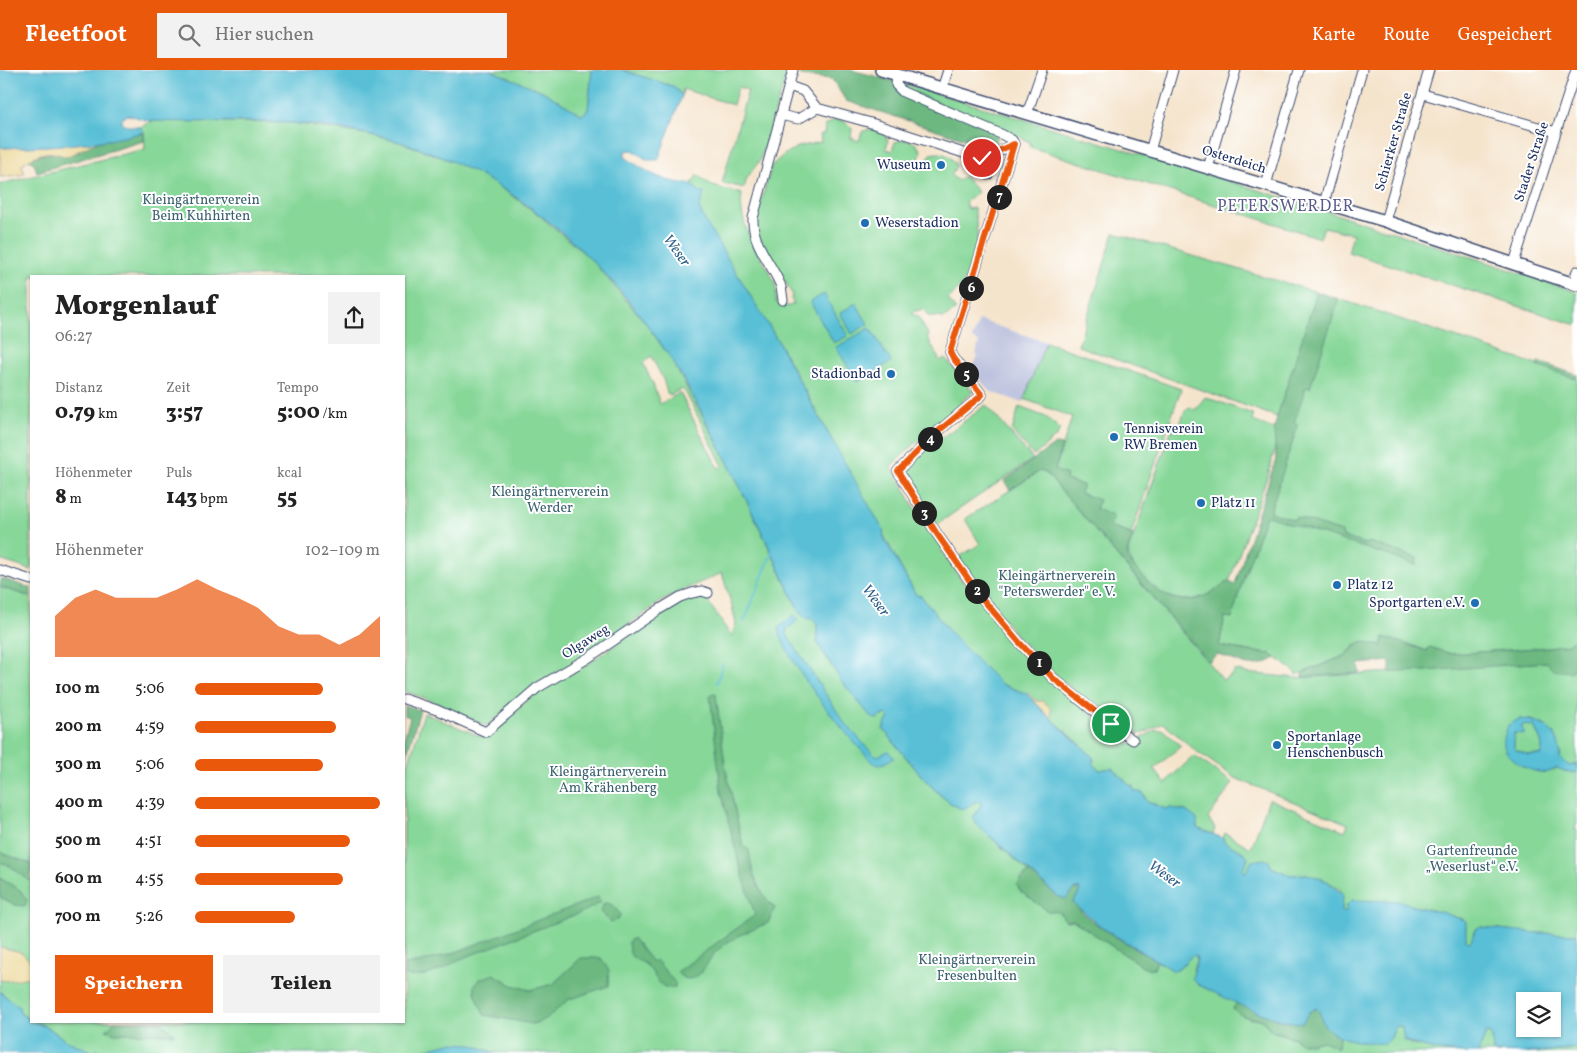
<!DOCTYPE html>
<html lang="de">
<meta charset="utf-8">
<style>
body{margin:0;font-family:Vollkorn,serif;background:#f2f2f2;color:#222;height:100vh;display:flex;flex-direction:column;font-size:19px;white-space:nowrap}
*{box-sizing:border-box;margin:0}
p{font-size:16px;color:#767676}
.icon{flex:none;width:28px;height:28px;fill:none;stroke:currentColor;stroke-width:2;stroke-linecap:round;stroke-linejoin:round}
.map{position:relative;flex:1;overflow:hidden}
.sheet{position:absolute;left:30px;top:205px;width:375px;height:748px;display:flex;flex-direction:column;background:#fff;border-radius:0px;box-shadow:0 1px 4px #0004}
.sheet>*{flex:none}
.buttons{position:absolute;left:1516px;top:922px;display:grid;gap:10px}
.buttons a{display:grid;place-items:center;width:45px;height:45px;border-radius:0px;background:#fff;box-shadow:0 1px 4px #0004;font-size:25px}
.pin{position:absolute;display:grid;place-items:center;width:42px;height:42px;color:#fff;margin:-21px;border:2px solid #fff;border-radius:50%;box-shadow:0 1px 5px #0007}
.km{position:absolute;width:25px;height:25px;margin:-12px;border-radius:50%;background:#222;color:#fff;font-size:14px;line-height:25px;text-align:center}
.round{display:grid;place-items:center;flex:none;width:52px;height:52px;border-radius:0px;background:#f2f2f2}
.summary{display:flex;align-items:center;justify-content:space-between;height:85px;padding:0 25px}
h1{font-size:28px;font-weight:800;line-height:38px}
.metrics{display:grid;grid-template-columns:repeat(3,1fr);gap:8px;height:85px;padding:5px 25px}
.metrics div{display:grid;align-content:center}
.metrics b{font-size:21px;font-weight:800}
.metrics small{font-size:14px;font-weight:400}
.metrics p{font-size:14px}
.chart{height:140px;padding:10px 25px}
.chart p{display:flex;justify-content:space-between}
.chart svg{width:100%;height:90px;margin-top:5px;fill:#ea580c;opacity:.7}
.primary-button{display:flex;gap:10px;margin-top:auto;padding:10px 25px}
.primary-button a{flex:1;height:58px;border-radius:0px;background:#ea580c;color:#fff;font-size:20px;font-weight:800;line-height:58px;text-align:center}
.primary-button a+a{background:#f2f2f2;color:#222}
ul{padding:0 25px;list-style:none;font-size:16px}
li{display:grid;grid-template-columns:80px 60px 1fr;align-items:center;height:38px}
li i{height:12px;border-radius:6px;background:#ea580c}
header{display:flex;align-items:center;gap:30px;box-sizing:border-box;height:70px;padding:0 25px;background:#ea580c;color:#fff}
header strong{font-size:24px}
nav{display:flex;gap:28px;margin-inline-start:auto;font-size:18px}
.search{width:350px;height:45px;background:#f2f2f2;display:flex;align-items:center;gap:12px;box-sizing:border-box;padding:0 18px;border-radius:0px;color:#767676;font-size:19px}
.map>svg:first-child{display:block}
</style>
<header>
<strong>Fleetfoot</strong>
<div class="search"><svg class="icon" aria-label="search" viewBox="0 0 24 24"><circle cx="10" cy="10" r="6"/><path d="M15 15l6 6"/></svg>Hier suchen</div>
<nav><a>Karte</a><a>Route</a><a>Gespeichert</a></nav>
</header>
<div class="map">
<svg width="1577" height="983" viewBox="0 0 1577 983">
<rect width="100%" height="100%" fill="#fff"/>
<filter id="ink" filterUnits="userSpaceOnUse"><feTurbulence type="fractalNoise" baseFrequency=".02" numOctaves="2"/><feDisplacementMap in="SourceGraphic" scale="10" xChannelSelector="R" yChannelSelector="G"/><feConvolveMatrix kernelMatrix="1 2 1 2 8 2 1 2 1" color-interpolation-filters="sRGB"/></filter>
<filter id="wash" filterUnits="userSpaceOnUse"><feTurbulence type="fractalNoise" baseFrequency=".0096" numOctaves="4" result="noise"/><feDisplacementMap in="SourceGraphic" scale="20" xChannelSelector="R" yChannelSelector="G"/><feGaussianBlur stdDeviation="1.12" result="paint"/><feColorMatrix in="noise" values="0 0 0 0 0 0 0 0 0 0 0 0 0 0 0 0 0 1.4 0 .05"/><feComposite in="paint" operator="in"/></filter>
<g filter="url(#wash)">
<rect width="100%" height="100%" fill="#f5e4cc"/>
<path fill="#bdc3de" d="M 979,250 L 1046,272 L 1023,333 L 989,321 L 972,299 L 978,286 L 976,285 L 979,272 L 972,269 Z"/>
<g fill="#86d798" stroke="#50837b" fill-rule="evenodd">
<path d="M 490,0 L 592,0 L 588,40 L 582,45 L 542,21 Z"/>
<path d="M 622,0 L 788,0 L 760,90 L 747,108 L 744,118 L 722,113 L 748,20 L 738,17 L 733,35 L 683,19 L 682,26 L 675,17 Z"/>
<path d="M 905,14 C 1129,81 1355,147 1577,222 L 1577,255 L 1348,182 L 1353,164 L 1324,157 L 1320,168 L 1030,77 L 1030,72 C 1024,70 1021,67 1015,65 L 1014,67 L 905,18 Z"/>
<path d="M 835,50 C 842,50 848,52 852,59 L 851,68 L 859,71 L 862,62 C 873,56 882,60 888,71 L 886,79 L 892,81 L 895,72 C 907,68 915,70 921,81 L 919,90 L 926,92 L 931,84 C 942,81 952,85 956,96 L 951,105 L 958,111 L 964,106 L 978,122 L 965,132 L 968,139 L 974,138 C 981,175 978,203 948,229 L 956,240 L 944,248 L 928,246 L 924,239 L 912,242 L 914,246 L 917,245 L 929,266 L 927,267 L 940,291 L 945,288 L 973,322 L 962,331 L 964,334 L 929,361 L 892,395 L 891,399 L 895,402 L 927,460 L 932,460 L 943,478 L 941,480 L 965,515 L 967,514 L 1059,618 L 1105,656 L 1107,655 L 1132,674 L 1155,660 L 1163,660 L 1181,676 L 1154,699 L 1166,714 L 1170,708 L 1194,686 L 1233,713 L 1208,748 L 1215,758 L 1213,764 L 1199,759 L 1186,741 C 1179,739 1172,740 1165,739 C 1161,737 1150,732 1146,730 L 1145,725 L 1134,721 L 1133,716 L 1129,715 L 1113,698 L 1099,700 L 1093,694 L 1094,689 L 1078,672 L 1046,644 L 1027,624 L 1001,614 L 954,567 L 921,526 L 916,525 L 778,271 L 706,153 L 699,139 L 700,122 L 691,115 L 697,105 L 713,116 L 742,124 C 737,156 761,185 775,212 L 776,218 L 776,232 L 780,236 L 789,236 L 794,234 L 791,229 L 792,224 L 781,204 L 773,198 L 753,158 L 772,95 L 786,83 L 798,77 L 821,72 L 820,64 L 824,64 L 825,55 Z"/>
<path d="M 152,51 L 292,53 L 371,65 L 400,72 L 457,93 L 487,108 L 539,145 L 591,189 L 644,251 L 671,289 L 731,398 L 798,539 L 811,549 L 814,549 L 817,554 L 817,572 L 876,649 L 887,644 L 889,647 L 883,659 C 901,680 938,733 963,739 L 977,730 L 980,732 L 981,735 L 973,748 L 977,755 L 1029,802 L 1020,809 L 1059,842 L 1066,851 L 1073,850 L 1136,892 L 1144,898 L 1154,898 L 1157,891 L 1175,901 C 1184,898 1186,887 1195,885 L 1197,889 L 1193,899 L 1197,914 L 1237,933 L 1233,939 L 1250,949 L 1261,949 L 1272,961 L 1294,968 L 1300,972 L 1310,974 L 1323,971 L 1338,977 L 1339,965 L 1352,970 L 1391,968 L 1395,956 L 1399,956 L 1402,958 L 1404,970 L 1412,975 L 1435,979 L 1466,983 L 496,983 L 469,974 L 424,980 L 418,983 L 121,983 L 97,980 L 93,982 L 67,971 L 47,957 L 34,951 L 404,951 L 404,707 L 424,643 L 482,667 L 497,657 L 531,627 L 585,596 L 671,536 L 681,530 L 701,525 L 705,527 L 731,566 L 736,554 L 733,540 L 722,503 L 683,520 L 660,532 L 588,584 L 535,615 L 487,656 L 437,633 L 404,621 L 404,206 L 31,206 L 31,500 L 0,490 L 0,114 L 145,79 L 144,62 L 140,57 ZM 651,286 L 663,309 L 667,323 L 670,325 L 682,319 L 686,323 L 723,396 L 718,398 L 680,323 L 660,334 L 653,314 L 643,293 Z"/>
<path d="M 1114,163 L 1317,222 L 1277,347 L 1078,276 Z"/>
<path d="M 1339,229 L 1464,270 L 1577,309 L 1577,567 L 1568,574 L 1550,577 L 1451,584 L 1429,577 L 1427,581 L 1409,574 L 1393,580 L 1358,573 L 1344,586 L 1296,605 L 1293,600 L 1269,583 L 1268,584 L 1219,576 L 1225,546 L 1330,234 Z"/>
<path d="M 1046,272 L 1181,319 L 1131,464 L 1110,457 L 1096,439 L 1055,400 L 1072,347 L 1024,329 Z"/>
<path d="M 1205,327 L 1253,344 L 1253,351 L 1279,361 L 1269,402 L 1229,512 L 1227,512 C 1218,517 1209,526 1199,528 C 1177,534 1157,524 1143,508 C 1136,499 1129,492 1128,481 L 1172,359 L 1178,361 L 1185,340 L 1190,337 L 1195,340 Z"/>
<path d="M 986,335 L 1033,389 L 936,455 L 904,400 L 920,384 Z"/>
<path d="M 1019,337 L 1046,347 L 1060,359 L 1057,366 L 1034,386 L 1012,361 Z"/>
<path d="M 1040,401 L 1046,403 L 1223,610 L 1232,605 L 1235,600 L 1245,603 L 1298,608 L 1547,592 L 1548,595 L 1570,602 L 1576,598 L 1577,694 L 1570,696 L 1560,688 L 1561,683 L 1545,655 L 1531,650 L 1519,649 L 1504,675 L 1549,702 L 1557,698 L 1570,703 L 1577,702 L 1577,752 L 1575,760 L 1577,760 L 1577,864 L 1536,863 L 1481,857 L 1476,859 L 1471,871 L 1468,872 L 1466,870 L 1463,849 L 1404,833 L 1351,833 L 1346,843 L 1342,842 L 1341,820 L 1327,811 L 1316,807 L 1307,804 L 1290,805 L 1271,797 L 1269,791 L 1245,803 L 1242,801 L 1248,788 L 1245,783 L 1224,772 L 1223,768 L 1225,763 L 1251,778 L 1269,729 L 1345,761 L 1348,754 L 1235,708 L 1196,681 L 1163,653 L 1144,663 L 1138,664 L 1117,645 L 1111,650 L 1052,602 L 1018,567 L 956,489 L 980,474 L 965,449 Z"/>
<path d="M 0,517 L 31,527 L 31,892 L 21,882 L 0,877 Z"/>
<path d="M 1524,655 L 1534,656 C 1539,668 1544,673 1541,685 L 1528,685 L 1514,679 L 1514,663 L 1524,664 L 1521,656 Z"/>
<path d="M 31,907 L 31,950 L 20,943 L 19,937 L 0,922 L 0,910 C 10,912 21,907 31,907 Z"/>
<path d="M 1486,963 L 1489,963 L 1492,967 L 1493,982 L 1500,983 L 1478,983 Z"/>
<path d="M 1577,978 L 1577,983 L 1526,983 Z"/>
</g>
<g fill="#6cb880" stroke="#44746f">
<path d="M 802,0 L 851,0 L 905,14 L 905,18 L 1014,67 L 999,63 L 994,78 L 846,31 L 832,9 L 800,6 Z"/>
<path d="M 144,62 L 144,71 L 37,102 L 34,93 L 29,90 C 44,81 58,83 76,84 C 94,67 121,69 144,62 Z"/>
<path d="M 1317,222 L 1339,229 L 1310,318 L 1306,317 L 1294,353 L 1298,355 L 1270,442 L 1295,450 L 1296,447 L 1342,462 L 1343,467 L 1365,474 L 1369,472 L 1417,488 L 1416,495 L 1268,446 L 1265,448 L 1244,507 L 1232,548 L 1225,547 L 1219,576 L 1268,584 L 1269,583 L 1276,588 C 1250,602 1243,593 1217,584 L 1209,592 L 1046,403 L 1040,401 L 1010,420 L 1004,411 L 1055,374 L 1062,375 L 1055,400 L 1067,405 L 1066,410 L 1083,415 L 1080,423 L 1099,430 L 1096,439 L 1113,446 L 1110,457 L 1133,465 C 1131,472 1126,480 1128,488 C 1130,493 1136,499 1140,503 C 1155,521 1174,536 1200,528 C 1209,525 1219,517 1227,512 L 1235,514 L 1276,389 L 1274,361 L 1277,347 Z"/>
<path d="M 1539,292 L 1577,305 L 1577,309 L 1537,296 Z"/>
<path d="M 0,508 L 31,518 L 31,527 L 0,517 Z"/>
<path d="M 1384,567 L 1427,581 L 1429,577 L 1451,584 L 1550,577 L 1568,574 L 1577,567 L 1577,597 L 1570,602 L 1553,600 L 1546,592 L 1426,601 L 1390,602 L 1390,591 L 1359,594 L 1360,603 L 1303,607 L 1302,603 L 1344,586 L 1362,571 L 1381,576 Z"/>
<path d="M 716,624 L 725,695 L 743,776 L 749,780 C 751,802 759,824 775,838 L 768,853 C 749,861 727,869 714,884 C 708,891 704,901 697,906 C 688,911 682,909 677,902 L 755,845 L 738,790 L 721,721 L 710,625 Z"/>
<path d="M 404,635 L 420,640 L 404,694 L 404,669 L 410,647 L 404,645 Z"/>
<path d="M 0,782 L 31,794 L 31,812 L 10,796 L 0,792 Z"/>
<path d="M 1029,802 L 1057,826 L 1066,829 L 1074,820 L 1079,818 L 1080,821 L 1073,833 C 1095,858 1129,874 1157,891 L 1154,898 L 1144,898 L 1136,892 L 1073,850 L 1066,851 L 1059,842 L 1048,841 L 1020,821 L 1017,815 Z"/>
<path d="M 0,808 L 20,820 L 27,830 L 25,836 L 15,835 L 0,827 Z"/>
<path d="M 598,827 L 601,832 L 585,841 L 458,890 C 442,900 423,910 404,905 L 404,895 L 422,892 L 456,882 Z"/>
<path d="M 604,833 C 612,832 616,839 620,844 L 619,849 L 611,852 L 600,842 Z"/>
<path d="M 633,868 L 652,892 L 656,890 L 675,913 L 675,917 C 660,921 657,908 649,898 C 638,885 630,896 628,872 Z"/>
<path d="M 581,888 L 601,888 L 609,901 L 608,916 L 568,930 L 546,949 L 533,954 L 484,945 L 475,922 L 474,916 L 480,909 L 494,904 L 512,915 L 530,920 L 553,914 Z"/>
<path d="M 1237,933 C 1254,940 1285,956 1303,952 C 1307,946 1309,939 1317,938 L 1320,941 C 1321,952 1329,961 1339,965 L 1338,978 L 1323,971 L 1310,974 L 1300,972 L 1294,968 L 1272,961 L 1261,949 C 1249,949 1242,947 1233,939 Z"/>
<path d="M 115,951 L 159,951 L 175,964 L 115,963 L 106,960 Z"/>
</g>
<g fill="#eeda9e" stroke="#84847e">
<path d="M 101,70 L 66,87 C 48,79 39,83 22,94 L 24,104 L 0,107 L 0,76 L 4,78 L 45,76 Z"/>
<path d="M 1028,623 L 1036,631 L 1043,631 L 1051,638 L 1051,648 L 1027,624 Z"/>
<path d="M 0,877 L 21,882 L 31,892 L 31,907 C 21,908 10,912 0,910 Z"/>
</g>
<g fill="#59bfd6" stroke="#3a779a" fill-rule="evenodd">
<path d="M 0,0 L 490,0 L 542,21 L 582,45 L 588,40 L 592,0 L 622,0 L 675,17 L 682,26 L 658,90 L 647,90 L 633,80 L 625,81 L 625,87 C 644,100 665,114 689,113 L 700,122 L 704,123 L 699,139 L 706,153 L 778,271 L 811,333 L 883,460 L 884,468 L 916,525 L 921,526 L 954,567 L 1001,614 L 1027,624 L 1046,644 L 1092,686 L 1094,694 L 1099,700 L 1113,698 L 1129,715 L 1133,716 L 1134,721 L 1143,723 L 1146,730 L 1150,733 L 1166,739 L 1171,738 L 1186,741 L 1197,749 L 1197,756 L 1199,759 L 1223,768 L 1224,772 L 1245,783 L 1248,788 L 1243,800 L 1245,803 L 1252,791 L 1264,789 L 1269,791 L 1271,797 L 1290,805 L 1307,804 L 1316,807 L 1327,811 L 1343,824 L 1342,842 L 1346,842 L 1347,835 L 1352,830 L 1401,831 L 1413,836 L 1441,842 L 1466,851 L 1466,870 L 1468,872 L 1471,871 L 1476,858 L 1481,857 L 1536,863 L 1577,864 L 1577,978 L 1526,983 L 1493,982 L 1492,967 L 1489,963 L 1486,963 L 1478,983 C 1454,983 1425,981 1404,970 L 1402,958 L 1399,956 L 1395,957 L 1391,968 L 1385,974 C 1365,972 1339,972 1325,956 C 1320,950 1322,943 1316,938 L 1309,942 L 1303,952 C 1281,957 1219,925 1197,914 L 1192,909 L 1197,889 L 1195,885 C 1186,887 1184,898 1174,901 L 1104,859 L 1073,833 L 1080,821 L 1079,818 L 1074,820 L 1066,829 L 1057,826 L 977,755 L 973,748 L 981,735 L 980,732 L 977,731 L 963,739 C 939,733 901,680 883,659 L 889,647 L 886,644 L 876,649 L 871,647 L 841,611 L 817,572 L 817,554 L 814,550 L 806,548 L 798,539 C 771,481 744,423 714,366 C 700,339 686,312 669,286 C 601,182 497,91 372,65 C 347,60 316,54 291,53 C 245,50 199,53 153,51 C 144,51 136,46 127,45 L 122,49 L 122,53 L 129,56 L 140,57 L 144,62 C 101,75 49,76 4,78 L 0,76 ZM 1525,931 L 1552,931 L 1552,959 L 1525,959 Z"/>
<path d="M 824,224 L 848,266 L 834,273 L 810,232 Z"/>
<path d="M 856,233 L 868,254 L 852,264 L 840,243 Z"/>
<path d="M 870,258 L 891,292 L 857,312 L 836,277 Z"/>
<path d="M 794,545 L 799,549 L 787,559 L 786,563 L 844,652 L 873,684 L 878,686 L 888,681 L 894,688 L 880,695 L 875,694 C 853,675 779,584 779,557 Z"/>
<path d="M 1519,649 C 1544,651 1561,661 1560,688 L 1570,696 L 1577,694 L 1577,702 L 1570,703 L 1557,698 C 1554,699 1552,701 1549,702 C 1534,705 1506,691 1504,675 C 1503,668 1506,662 1508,655 ZM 1524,655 L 1534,656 C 1539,668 1544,673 1541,685 L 1528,685 L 1514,679 L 1514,663 L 1525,664 L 1521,656 Z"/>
<path d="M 0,922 L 19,937 L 20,943 L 31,951 L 47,957 L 67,971 L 93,982 L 97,980 L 121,983 L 0,983 Z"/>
<path d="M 451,973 L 469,974 L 496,983 L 418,983 L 437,976 Z"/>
</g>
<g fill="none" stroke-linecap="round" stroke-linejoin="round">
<g stroke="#59bfd6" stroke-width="2">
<path d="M 744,552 L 773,480"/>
<path d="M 717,613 L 723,594"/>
</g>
</g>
</g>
<g filter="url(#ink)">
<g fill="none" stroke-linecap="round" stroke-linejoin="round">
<g stroke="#3c4a6e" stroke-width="11">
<g id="minor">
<path d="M 897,4 L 896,15 L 903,22 L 1003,65 L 1012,70 L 1014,74 L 950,282 L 953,288 L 982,325 L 935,364 L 898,401 L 937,464 L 981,527 L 1019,572 L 1053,608 L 1111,655 L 1133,670"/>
<path d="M 789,16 L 803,21 L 817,38 L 871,53 L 982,89 L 1014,74"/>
<path d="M 942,19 L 948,0"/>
<path d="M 1423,24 L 1556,62"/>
<path d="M 1027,44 L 1042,0"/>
<path d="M 780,45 L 798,49 L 817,38"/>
<path d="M 1150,81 L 1173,0"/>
<path d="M 982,89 L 988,105"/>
<path d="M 1208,98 L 1236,0"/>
<path d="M 1266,115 L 1299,0"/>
<path d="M 1324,133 L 1362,0"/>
<path d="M 1385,151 L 1429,0"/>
<path d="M 1514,193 L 1576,0"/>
<path d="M 1573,213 L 1577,201"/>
<path d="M 783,230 C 782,224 782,219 780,214 C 770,191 752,174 753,148 L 793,0"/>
<path d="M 0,500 L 31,510"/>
<path d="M 404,629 L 437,640 L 486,662 L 537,618 L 588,588 L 660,539 L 680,527 L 692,523 L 702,521 L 708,523"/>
</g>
</g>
<g stroke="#3c4a6e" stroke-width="14">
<path id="major" d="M 881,0 L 1385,151 L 1577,215"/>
</g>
<use href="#minor" stroke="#fff" stroke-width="9"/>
<use href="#major" stroke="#fff" stroke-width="11"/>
</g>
</g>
<g fill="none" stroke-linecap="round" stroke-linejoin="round" filter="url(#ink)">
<g stroke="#fff" stroke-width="10">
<path id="route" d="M 982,88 L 1014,74 L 950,282 L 953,288 L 982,325 L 935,364 L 898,401 L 937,464 L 981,527 L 1019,572 L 1053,608 L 1111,654"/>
</g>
<use href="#route" stroke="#ea580c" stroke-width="6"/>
</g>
<g fill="#1f6fb2" stroke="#fff" stroke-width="2">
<circle cx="941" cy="95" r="5"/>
<circle cx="865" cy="153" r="5"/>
<circle cx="891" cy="304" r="5"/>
<circle cx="1114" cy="367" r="5"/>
<circle cx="1201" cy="433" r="5"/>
<circle cx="1337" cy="515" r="5"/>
<circle cx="1475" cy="533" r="5"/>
<circle cx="1277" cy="675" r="5"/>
</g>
<g text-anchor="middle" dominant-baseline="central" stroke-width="4" stroke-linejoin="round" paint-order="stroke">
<g font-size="14" fill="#1b2f5e" stroke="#fff">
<text transform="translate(1394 72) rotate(-74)">Schierker Straße</text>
<text transform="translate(1234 90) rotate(17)">Osterdeich</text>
<text transform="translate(1532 92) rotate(-72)">Stader Straße</text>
<text transform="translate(586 572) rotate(-32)">Olgaweg</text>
</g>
<g font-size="14" fill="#1b2f5e" stroke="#fff" text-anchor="start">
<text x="931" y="95" text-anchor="end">Wuseum</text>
<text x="875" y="153">Weserstadion</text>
<text x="881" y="304" text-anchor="end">Stadionbad</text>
<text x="1124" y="359">Tennisverein<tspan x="1124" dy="16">RW Bremen</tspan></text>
<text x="1211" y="433">Platz 11</text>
<text x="1347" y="515">Platz 12</text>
<text x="1465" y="533" text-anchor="end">Sportgarten e.V.</text>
<text x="1287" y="667">Sportanlage<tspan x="1287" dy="16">Henschenbusch</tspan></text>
</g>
<g font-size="14" fill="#3b616f" stroke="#fff">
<text x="201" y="130">Kleingärtnerverein<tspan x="201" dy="16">Beim Kuhhirten</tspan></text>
<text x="550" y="422">Kleingärtnerverein<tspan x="550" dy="16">Werder</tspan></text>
<text x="1057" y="506">Kleingärtnerverein<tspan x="1057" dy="16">"Peterswerder" e. V.</tspan></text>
<text x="608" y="702">Kleingärtnerverein<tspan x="608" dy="16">Am Krähenberg</tspan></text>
<text x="1472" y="781">Gartenfreunde<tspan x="1472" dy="16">„Weserlust“ e.V.</tspan></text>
<text x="977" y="890">Kleingärtnerverein<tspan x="977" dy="16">Fresenbulten</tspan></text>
</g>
<g font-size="15" font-style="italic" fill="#316188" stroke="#fff">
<text transform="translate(676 181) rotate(54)">Weser</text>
<text transform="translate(875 531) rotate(53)">Weser</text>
<text transform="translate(1164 805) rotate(36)">Weser</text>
</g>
<g font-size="16" letter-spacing="1" fill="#585a87" stroke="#fff">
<text x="1286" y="137">PETERSWERDER</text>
</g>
</g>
</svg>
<div class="buttons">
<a><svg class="icon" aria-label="layers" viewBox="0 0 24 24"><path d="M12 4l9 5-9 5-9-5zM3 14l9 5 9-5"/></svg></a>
</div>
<div class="pin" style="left:1111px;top:654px;background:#1e9e55"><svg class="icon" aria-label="arrive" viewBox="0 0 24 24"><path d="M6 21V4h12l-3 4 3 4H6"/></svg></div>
<div class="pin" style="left:982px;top:88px;background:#d93025"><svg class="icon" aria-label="check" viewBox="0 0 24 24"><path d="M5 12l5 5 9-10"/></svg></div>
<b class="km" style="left:1039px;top:593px">1</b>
<b class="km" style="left:977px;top:521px">2</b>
<b class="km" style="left:924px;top:443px">3</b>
<b class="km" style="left:930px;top:369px">4</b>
<b class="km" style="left:966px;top:304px">5</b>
<b class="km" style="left:971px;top:218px">6</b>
<b class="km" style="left:999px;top:127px">7</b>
<section class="sheet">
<div class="summary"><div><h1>Morgenlauf</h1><p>06:27</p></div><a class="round"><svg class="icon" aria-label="share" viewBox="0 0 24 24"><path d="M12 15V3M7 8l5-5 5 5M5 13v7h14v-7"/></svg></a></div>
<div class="metrics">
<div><p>Distanz</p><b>0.79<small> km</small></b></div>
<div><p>Zeit</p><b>3:57</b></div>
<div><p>Tempo</p><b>5:00<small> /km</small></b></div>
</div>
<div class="metrics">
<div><p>Höhenmeter</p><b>8<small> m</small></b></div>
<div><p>Puls</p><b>143<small> bpm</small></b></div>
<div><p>kcal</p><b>55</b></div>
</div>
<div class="chart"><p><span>Höhenmeter</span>102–109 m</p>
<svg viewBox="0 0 160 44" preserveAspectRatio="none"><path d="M0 44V24L10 15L20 11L30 15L40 15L50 15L60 11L70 6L80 11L90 15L100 20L110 29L120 33L130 33L140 38L150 33L160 24V44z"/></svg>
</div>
<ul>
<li><b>100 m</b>5:06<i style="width:69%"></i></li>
<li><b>200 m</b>4:59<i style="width:76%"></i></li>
<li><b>300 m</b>5:06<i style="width:69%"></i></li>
<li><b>400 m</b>4:39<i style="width:100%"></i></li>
<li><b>500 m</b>4:51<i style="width:84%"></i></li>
<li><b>600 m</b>4:55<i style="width:80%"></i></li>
<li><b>700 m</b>5:26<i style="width:54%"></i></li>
</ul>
<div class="primary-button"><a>Speichern</a><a>Teilen</a></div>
</section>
</div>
